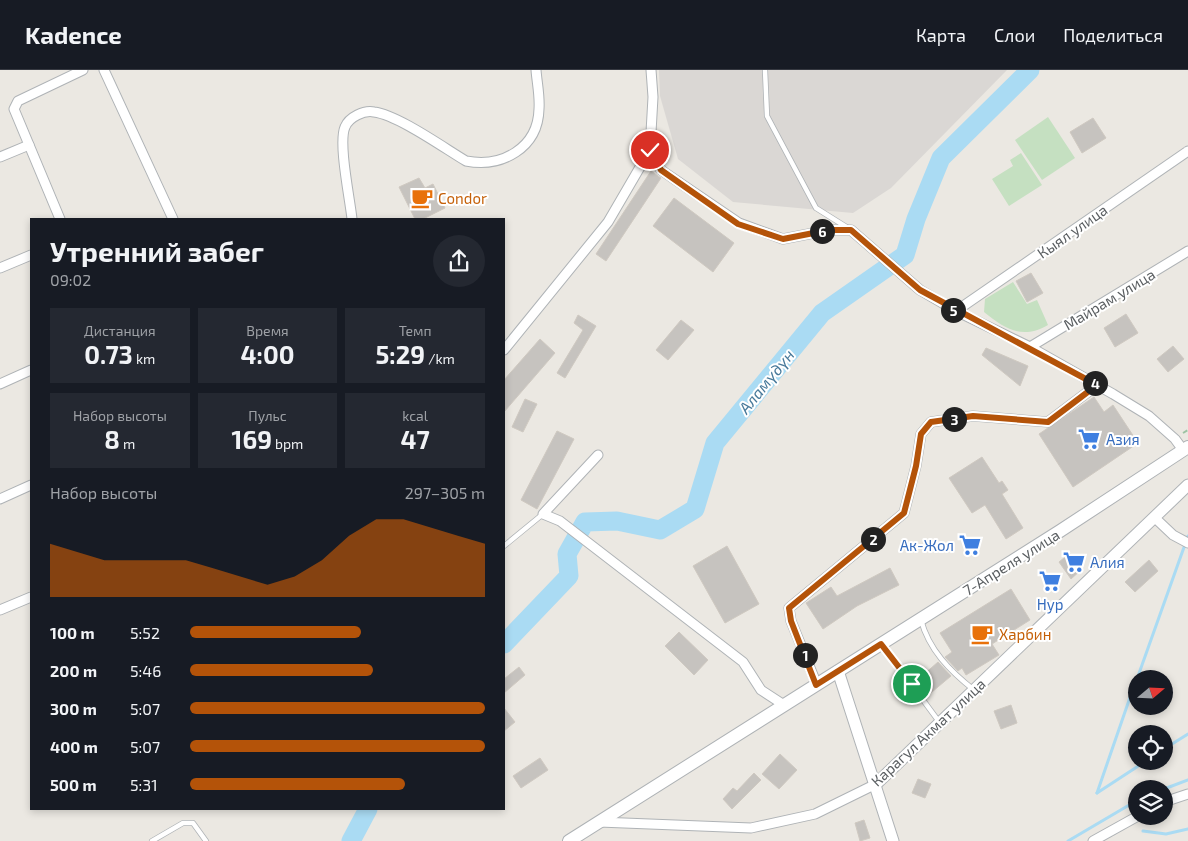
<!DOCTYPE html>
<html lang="ru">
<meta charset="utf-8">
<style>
body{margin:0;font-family:"Exo 2",sans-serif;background:#242831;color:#f1f3f6;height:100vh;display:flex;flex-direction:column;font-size:19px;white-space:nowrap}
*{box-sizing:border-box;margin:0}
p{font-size:16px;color:#9ea1a6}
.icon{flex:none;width:28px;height:28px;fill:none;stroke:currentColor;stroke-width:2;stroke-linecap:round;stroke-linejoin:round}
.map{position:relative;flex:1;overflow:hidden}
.panel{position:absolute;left:30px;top:148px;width:475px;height:592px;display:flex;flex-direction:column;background:#171b24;border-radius:0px;box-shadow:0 2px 8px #0003}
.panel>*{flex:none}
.needle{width:32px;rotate:71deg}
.fabs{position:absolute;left:1128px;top:600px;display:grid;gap:10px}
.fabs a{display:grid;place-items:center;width:45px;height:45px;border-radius:50%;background:#171b24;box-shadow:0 2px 8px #0003;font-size:25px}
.pin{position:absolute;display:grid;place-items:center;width:42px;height:42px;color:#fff;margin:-21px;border:2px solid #fff;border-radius:50%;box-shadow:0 1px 5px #0007}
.km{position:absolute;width:25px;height:25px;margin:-12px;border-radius:50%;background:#222;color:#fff;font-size:14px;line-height:25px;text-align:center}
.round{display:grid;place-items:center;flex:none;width:52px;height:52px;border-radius:26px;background:#242831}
.head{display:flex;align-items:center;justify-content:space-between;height:85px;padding:0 20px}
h1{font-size:28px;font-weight:700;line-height:38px}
.figures{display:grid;grid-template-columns:repeat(3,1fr);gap:8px;height:85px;padding:5px 20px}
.figures div{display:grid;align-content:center;border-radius:0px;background:#242831;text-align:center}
.figures b{font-size:25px;font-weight:700}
.figures small{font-size:14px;font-weight:400}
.figures p{font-size:14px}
.chart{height:140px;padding:10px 20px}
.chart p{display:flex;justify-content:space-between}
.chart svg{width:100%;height:90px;margin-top:5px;fill:#b45309;opacity:.7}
ul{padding:0 20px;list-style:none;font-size:16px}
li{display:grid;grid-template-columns:80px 60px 1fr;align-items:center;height:38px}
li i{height:12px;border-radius:6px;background:#b45309}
header{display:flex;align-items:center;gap:30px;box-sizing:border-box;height:70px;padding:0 25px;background:#171b24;border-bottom:1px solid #363941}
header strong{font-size:24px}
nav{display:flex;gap:28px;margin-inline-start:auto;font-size:18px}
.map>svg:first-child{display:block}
</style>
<header>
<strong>Kadence</strong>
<nav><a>Карта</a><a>Слои</a><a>Поделиться</a></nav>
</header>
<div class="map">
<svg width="1188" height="771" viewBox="0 0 1188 771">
<rect width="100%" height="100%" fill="#ebe8e2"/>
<path fill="#dad7d4" d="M 659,0 L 1007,0 L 891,118 L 853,143 L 733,132 L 678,89 L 660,26 Z"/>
<g fill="#c5e0c1">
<path d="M 1048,47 L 1075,88 L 1042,110 L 1015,70 Z"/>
<path d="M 1021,83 L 1042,115 L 1009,136 L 992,109 L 1013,96 L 1010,90 Z"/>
<path d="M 1013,212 L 1027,234 L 1037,230 L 1048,255 C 1022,270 1005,259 984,242 L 985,229 Z"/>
</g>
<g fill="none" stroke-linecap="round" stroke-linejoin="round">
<g stroke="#aadbf3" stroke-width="3">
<path d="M 1137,609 L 1188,466"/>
<path d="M 1164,679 L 1188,664"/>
<path d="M 1164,719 L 1188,710"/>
<path d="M 1097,723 L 1136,610"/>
<path d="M 1097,723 L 1146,691"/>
<path d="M 1143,761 L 1166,764 L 1188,759"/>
<path d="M 1068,771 L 1136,731"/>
</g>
<g stroke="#aadbf3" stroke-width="19">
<path d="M 504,574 L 569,506 L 567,484 L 585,452 L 617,451 L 660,460 L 695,439 L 715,373 L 822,243 L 905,185 L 916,149 L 941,88 L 1030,0"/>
<path d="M 351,771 L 368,739"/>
</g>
</g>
<g fill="#c6c3bf" stroke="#cfc9c1">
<path d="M 1093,48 L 1106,68 L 1082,83 L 1070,62 Z"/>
<path d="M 651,101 L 661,108 L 606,191 L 596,184 Z"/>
<path d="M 419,108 L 425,118 L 433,114 L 445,138 L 423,149 L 415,149 L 399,117 Z"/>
<path d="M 674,128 L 734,173 L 713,202 L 653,156 Z"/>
<path d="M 1031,203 L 1043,223 L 1027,232 L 1016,211 Z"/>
<path d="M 1126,244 L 1138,263 L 1115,277 L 1104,258 Z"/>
<path d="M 578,245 L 596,256 L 565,308 L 557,303 L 583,260 L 574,253 Z"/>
<path d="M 681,250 L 694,260 L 668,290 L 656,280 Z"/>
<path d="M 540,269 L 555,283 L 504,342 L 504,310 Z"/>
<path d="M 1173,276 L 1184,289 L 1168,302 L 1157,289 Z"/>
<path d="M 986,278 L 1028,296 L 1020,316 L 982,285 Z"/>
<path d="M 1094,327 L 1104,342 L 1113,335 L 1138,373 L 1073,417 L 1039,364 Z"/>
<path d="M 525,329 L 537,334 L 523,362 L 512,357 Z"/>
<path d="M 557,361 L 574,369 L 537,439 L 521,430 Z"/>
<path d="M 982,387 L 999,413 L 1002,411 L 1008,420 L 1002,424 L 1023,458 L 1006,469 L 985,435 L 972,443 L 949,408 Z"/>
<path d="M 727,476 L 759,534 L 725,553 L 693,496 Z"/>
<path d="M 1070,483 L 1082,499 L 1071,509 L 1059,492 Z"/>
<path d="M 1149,490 L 1158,501 L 1135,522 L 1125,512 Z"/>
<path d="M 890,498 L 899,515 L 857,536 L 823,559 L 806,533 L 831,517 L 837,526 Z"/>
<path d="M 1011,519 L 1030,550 L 992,574 L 999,585 L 966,605 L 962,598 L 958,601 L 945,587 L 952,582 L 940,563 Z"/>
<path d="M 679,562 L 708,590 L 694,605 L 665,576 Z"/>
<path d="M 938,592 L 951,606 L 926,627 L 920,627 L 919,631 L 911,619 L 915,618 L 915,612 Z"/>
<path d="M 519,597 L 525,605 L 504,623 L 504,609 Z"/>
<path d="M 1011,635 L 1017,653 L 1001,659 L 994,641 Z"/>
<path d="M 504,638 L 515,652 L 504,661 Z"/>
<path d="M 780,684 L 797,700 L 779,719 L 762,704 Z"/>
<path d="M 540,688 L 548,700 L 521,718 L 513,706 Z"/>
<path d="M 754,703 L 761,710 L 732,739 L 723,729 L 733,718 L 737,721 Z"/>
<path d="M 918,709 L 931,714 L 925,728 L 912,723 Z"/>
<path d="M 864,750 L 870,768 L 860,771 L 855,753 Z"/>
</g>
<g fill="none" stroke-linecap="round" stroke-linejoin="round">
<g stroke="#afb3b6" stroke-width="6">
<g id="service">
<path d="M 765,0 L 767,46 L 816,138 L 848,158"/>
<path d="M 504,476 L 543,444"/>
<path d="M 921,550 C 929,580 950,601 974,620"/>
<path d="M 882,575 L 912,615"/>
<path d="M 923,630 L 940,653"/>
<path d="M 152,771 L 183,753 L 193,753 L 206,771"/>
</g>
</g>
<g stroke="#afb3b6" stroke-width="11">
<g id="minor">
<path d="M 104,0 L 173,149"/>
<path d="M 651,0 L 653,27 L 650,80 L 661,100 L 739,153 L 783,169 L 829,160 L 851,160 L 920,220 L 956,241 L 1030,277 L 1113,324 L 1149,346 L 1175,369 L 1183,380"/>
<path d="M 0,87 L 29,75"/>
<path d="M 60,149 L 14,39 L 18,31 L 83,0"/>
<path d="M 352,149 C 350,129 338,73 345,57 C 349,47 364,40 374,42 C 398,45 444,78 466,91 C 502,98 538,78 539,39 C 540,26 537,13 536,0"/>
<path d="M 0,198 L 31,185"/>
<path d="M 956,241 L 1188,81"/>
<path d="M 1030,277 L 1188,181"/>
<path d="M 504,280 L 608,152 L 650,80"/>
<path d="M 0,314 L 31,300"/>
<path d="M 598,385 L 543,444 L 560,451 L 743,592 L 761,620 L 784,635"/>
<path d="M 0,429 L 31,415"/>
<path d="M 1154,447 L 1173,465 L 1188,473"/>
<path d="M 0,540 L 31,527"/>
<path d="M 817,615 L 791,551 L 789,538 L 904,443 L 916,396 L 921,364 L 931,352 L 973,346 L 1048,352 L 1097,315"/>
<path d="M 1164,732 L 1188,724"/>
<path d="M 599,752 L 751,758 L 815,744 L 876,714"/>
<path d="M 1093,771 L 1138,746"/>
</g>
</g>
<g stroke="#afb3b6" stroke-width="13">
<g id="tertiary">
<path d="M 838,601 L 893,771"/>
<path d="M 876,714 L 1188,415"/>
</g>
</g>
<g stroke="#aeb2b5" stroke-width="14">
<path id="secondary" d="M 569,771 L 1060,461 L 1188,377"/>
</g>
<path stroke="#9dc2a3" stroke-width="2" stroke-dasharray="5 2.5" stroke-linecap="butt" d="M 1183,363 L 1188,360"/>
<use href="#service" stroke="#fff" stroke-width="4.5"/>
<use href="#minor" stroke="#fff" stroke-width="9"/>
<use href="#tertiary" stroke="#fff" stroke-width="11"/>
<use href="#secondary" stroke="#fff" stroke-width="12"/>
</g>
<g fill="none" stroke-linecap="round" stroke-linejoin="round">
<g stroke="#fff" stroke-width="10">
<path id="route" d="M 650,80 L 661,100 L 738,154 L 783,169 L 829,160 L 851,160 L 920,220 L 1097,315 L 1048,352 L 973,346 L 931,352 L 921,364 L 916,396 L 904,443 L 789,538 L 791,551 L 816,615 L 881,574 L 912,614"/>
</g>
<use href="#route" stroke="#b45309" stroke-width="6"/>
</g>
<defs>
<g id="cafe-bare" transform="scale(1.725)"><path d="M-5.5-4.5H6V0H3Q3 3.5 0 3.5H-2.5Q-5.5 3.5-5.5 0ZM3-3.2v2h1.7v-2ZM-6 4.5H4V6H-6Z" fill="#e8710a" stroke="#fff" stroke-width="2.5" paint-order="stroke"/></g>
<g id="supermarket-bare" transform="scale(1.725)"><path d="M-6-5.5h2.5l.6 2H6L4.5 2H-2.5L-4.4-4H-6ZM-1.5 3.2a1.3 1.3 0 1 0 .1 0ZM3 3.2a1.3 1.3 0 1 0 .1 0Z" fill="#3f7fe0" stroke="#fff" stroke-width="2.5" paint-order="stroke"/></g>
</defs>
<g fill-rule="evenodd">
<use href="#cafe-bare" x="422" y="128"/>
<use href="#supermarket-bare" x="1089" y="369"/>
<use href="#supermarket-bare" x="970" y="475"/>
<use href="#supermarket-bare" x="1074" y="492"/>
<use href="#supermarket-bare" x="1050" y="511"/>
<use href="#cafe-bare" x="982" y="564"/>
</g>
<g text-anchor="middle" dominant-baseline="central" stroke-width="4" stroke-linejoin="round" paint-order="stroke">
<g font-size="15" fill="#c56008" stroke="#fff" text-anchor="start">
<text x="438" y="128">Condor</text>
<text x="999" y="564">Харбин</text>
</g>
<g font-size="15" fill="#5a5e61" stroke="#fff">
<text transform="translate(1072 161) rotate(-35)">Кыял улица</text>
<text transform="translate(1109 229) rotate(-31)">Майрам улица</text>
<text transform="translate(1011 492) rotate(-32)">7-Апреля улица</text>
<text transform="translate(928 662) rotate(-43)">Карагул Акмат улица</text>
</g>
<g font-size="15" fill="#366cbe" stroke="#fff" text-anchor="start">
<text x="1106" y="369">Азия</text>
<text x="954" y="475" text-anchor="end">Ак-Жол</text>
<text x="1090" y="492">Алия</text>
<text x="1050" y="534" text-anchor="middle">Нур</text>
</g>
<g font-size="16" font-style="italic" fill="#47799a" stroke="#fff">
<text transform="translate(766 311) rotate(-51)">Аламүдүн</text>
</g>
</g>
</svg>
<div class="fabs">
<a><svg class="needle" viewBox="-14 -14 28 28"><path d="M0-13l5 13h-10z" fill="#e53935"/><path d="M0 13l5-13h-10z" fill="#9ea1a6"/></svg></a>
<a><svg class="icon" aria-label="locate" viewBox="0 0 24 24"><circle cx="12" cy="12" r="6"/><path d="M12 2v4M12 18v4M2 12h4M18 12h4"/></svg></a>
<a><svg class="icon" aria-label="layers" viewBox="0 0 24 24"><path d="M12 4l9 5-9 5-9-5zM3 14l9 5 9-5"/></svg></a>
</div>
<div class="pin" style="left:912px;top:614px;background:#1e9e55"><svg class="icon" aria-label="arrive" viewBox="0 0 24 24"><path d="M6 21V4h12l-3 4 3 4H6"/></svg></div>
<div class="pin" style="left:650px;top:80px;background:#d93025"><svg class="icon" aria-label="check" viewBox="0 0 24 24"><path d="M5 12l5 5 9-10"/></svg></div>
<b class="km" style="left:805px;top:585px">1</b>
<b class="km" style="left:873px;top:469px">2</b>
<b class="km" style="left:954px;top:349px">3</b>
<b class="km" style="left:1095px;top:313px">4</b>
<b class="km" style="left:953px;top:240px">5</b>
<b class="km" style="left:822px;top:161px">6</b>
<section class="panel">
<div class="head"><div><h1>Утренний забег</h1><p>09:02</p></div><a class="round"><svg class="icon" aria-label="share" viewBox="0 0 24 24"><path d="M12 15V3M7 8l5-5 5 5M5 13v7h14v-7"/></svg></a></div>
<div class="figures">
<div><p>Дистанция</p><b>0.73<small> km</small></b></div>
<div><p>Время</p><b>4:00</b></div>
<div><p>Темп</p><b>5:29<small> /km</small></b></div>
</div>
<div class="figures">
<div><p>Набор высоты</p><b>8<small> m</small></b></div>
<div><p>Пульс</p><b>169<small> bpm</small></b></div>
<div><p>kcal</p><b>47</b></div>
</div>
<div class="chart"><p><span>Набор высоты</span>297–305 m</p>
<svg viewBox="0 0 160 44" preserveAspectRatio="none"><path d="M0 44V18L10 22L20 26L30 26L40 26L50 26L60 30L70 34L80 38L90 34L100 26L110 14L120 6L130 6L140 10L150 14L160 18V44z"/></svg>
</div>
<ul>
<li><b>100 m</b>5:52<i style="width:58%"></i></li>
<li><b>200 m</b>5:46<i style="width:62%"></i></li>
<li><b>300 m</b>5:07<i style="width:100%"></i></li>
<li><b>400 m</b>5:07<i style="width:100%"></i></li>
<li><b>500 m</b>5:31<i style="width:73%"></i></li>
</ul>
</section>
</div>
